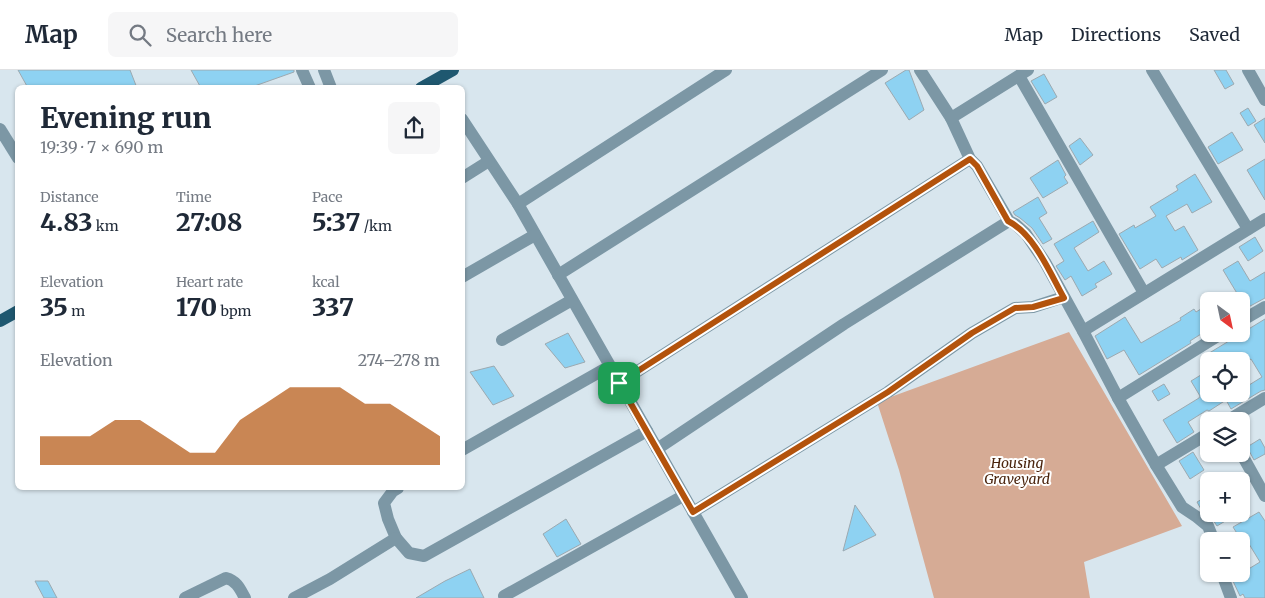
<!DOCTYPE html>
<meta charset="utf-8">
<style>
body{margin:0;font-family:Merriweather,serif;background:#f6f6f7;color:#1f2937;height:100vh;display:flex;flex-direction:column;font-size:19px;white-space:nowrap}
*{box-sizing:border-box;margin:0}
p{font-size:16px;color:#747a83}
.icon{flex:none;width:28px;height:28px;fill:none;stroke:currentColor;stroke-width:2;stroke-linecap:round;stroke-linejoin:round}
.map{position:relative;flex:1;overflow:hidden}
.details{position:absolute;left:15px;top:15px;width:450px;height:405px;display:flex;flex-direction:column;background:#fff;border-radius:8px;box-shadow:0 1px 4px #0004}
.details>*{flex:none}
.needle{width:32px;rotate:147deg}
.fabs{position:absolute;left:1200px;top:222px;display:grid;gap:10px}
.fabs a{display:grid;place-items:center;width:50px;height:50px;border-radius:8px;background:#fff;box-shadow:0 1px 4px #0004;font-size:25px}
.pin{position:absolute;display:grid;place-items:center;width:42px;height:42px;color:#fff;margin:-21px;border-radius:10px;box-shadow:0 2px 8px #0006}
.round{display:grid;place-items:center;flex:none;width:52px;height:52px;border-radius:8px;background:#f6f6f7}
.overview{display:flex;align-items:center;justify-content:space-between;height:85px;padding:0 25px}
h1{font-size:28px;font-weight:800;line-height:38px}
.metrics{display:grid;grid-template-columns:repeat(3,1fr);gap:8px;height:85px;padding:5px 25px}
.metrics div{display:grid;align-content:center}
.metrics b{font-size:25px;font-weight:800}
.metrics small{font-size:14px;font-weight:400}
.metrics p{font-size:14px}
.chart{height:140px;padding:10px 25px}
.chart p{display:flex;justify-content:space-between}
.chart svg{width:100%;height:90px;margin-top:5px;fill:#b3530c;opacity:.7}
header{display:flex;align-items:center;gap:30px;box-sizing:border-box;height:70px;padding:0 25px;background:#fff;border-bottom:1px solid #e0e1e3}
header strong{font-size:24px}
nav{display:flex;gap:28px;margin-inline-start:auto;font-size:18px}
.search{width:350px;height:45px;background:#f6f6f7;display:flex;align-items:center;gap:12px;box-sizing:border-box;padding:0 18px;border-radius:8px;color:#747a83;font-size:19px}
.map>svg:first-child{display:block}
</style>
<header>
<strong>Map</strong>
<div class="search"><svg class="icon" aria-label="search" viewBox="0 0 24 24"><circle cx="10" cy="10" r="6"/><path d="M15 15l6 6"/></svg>Search here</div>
<nav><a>Map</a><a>Directions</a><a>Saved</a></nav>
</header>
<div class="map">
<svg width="1265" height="528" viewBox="0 0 1265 528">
<rect width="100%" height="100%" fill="#d8e6ee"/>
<path fill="#d6ab95" d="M 1069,262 L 1182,456 L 1084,492 L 1090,528 L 934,528 L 899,400 L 877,332 Z"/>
<g fill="#8ed2f2" stroke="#9ca9b0">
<path d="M 18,0 L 130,0 L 137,18 L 28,18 Z"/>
<path d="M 191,0 L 294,0 L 294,2 L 249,18 L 201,18 Z"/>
<path d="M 906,0 L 909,0 L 924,40 L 909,50 L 885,13 Z"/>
<path d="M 1214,0 L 1226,0 L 1234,14 L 1225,19 Z"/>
<path d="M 1044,4 L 1057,27 L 1045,34 L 1031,11 Z"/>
<path d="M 1248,38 L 1256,51 L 1248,56 L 1240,43 Z"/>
<path d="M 1265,48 L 1265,73 L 1254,55 Z"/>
<path d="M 1232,62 L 1243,80 L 1218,94 L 1208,77 Z"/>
<path d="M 1080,68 L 1093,85 L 1080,95 L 1069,76 Z"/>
<path d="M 1265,89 L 1265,130 L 1247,100 Z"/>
<path d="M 1058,90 L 1066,105 L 1064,107 L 1068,113 L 1043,128 L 1030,108 Z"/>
<path d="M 1195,104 L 1212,132 L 1192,143 L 1187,134 L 1166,146 L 1175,161 L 1184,156 L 1198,180 L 1182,190 L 1181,187 L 1162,198 L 1156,189 L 1140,199 L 1119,164 L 1134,155 L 1135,158 L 1156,146 L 1150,137 L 1178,120 L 1176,116 Z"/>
<path d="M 1038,127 L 1047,143 L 1039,148 L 1052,169 L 1043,174 L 1032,158 L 1020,148 L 1015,145 L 1013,142 Z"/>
<path d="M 1093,151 L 1099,162 L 1074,178 L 1088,201 L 1104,191 L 1112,204 L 1095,214 L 1097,217 L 1082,226 L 1071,206 L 1065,210 L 1056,196 L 1064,191 L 1054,174 Z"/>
<path d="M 1255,167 L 1263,181 L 1248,191 L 1239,177 Z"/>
<path d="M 1238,191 L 1250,211 L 1265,202 L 1265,228 L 1241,241 L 1241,230 L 1223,200 Z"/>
<path d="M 1209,234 L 1209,259 L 1190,271 L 1191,273 L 1139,305 L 1124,280 L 1107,289 L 1095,266 L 1125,247 L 1141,273 L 1181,250 L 1180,248 L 1194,239 L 1196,242 Z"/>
<path d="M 1265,249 L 1265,320 L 1261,321 L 1231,339 L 1226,330 L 1209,341 L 1207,340 L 1188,352 L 1194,362 L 1177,373 L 1163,350 L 1199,328 L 1200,326 L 1191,311 L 1209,300 L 1209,324 L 1241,324 L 1241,320 L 1262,307 L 1251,289 L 1241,295 L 1241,291 L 1231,291 L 1229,287 L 1222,291 L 1210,291 L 1206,285 Z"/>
<path d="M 568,263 L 585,292 L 565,298 L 545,274 Z"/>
<path d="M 494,296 L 514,326 L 493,335 L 470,302 Z"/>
<path d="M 1164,314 L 1170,324 L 1158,331 L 1152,321 Z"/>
<path d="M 1260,369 L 1265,378 L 1265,384 L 1254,390 L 1247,377 Z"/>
<path d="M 1193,382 L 1204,400 L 1190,409 L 1179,391 Z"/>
<path d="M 1209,425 L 1209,444 L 1237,444 L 1217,456 L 1213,450 L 1202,441 L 1197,432 Z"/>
<path d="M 855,435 L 876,465 L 843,481 Z"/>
<path d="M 1259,442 L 1265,451 L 1265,528 L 1245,528 L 1243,524 L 1240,526 L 1232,509 L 1260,492 L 1249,474 L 1241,479 L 1241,471 L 1227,471 L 1238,465 L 1233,457 Z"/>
<path d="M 566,449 L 581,474 L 557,487 L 543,464 Z"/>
<path d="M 470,499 L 484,528 L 416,528 L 445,511 Z"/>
<path d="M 35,511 L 48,511 L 57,528 L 44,528 Z"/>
</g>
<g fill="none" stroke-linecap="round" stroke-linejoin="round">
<g stroke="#7c97a5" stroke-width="12">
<path d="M 302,0 L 310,18"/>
<path d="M 324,0 L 331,18"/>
<path d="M 920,0 L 951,48 L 970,89 L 977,96 L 1009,151 L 1015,154 L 1026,164 L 1045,192 L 1083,261 L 1118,328 L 1156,395 L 1182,437 L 1197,447 L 1208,456 L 1214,471"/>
<path d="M 1152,0 L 1248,159"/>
<path d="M 1248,0 L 1265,30"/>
<path d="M 1019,6 L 1144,223"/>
<path d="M 951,48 L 1028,0"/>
<path d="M 462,49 L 518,134 L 742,528"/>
<path d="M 0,59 L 18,88"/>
<path d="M 462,108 L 489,91"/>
<path d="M 518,134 L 726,0"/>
<path d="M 558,205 L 882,0"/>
<path d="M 462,207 L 535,165"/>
<path d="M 1241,251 L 1265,237"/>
<path d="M 1083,261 L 1265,149"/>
<path d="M 502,270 L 572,230"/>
<path d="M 619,313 L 970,89"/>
<path d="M 1118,328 L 1221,264"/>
<path d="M 1227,351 L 1265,328"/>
<path d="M 657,379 L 844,254 L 1009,151"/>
<path d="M 462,380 L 610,296"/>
<path d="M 1241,383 L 1265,426"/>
<path d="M 1156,395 L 1209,363"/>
<path d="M 398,418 L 393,421 L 384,433 L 388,449 L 396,468 L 409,483 L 424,486 L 647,361"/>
<path d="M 693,442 L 888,322 L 972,263 L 1015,238 L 1033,237 L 1064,227"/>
<path d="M 1222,504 L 1231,528"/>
<path d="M 504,526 L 683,426"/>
<path d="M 185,528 L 226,508 C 237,511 240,519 245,528"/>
<path d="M 294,528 L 330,509 L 396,468"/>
</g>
<g stroke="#1f5870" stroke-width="12">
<path d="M 421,18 L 453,0"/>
<path d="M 0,251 L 18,241"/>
</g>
</g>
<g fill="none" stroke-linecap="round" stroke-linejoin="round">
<g stroke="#fff" stroke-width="10">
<path id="route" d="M 970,89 L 977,96 L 1008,151 C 1034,164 1050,203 1064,228 L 1033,237 L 1015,238 L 972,263 L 888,322 L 693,442 L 619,313 Z"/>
</g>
<use href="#route" stroke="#b3530c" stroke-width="6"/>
</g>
<g text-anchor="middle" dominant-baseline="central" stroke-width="4" stroke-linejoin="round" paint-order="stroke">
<g font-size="14" font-style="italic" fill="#4b250e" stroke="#fff">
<text x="1017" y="393">Housing<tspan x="1017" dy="16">Graveyard</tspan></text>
</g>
</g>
</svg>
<div class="fabs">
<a><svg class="needle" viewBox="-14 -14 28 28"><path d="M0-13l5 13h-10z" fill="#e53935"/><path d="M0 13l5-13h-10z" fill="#747a83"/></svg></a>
<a><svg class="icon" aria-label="locate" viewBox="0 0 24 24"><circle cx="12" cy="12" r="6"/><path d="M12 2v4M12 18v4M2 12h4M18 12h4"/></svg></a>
<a><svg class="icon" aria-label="layers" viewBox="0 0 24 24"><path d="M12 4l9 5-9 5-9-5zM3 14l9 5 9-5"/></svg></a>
<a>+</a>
<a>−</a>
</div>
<div class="pin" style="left:619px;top:313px;background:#1e9e55"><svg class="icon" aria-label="arrive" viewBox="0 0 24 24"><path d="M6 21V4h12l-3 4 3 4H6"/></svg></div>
<section class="details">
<div class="overview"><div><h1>Evening run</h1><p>19:39 · 7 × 690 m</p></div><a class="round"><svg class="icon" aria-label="share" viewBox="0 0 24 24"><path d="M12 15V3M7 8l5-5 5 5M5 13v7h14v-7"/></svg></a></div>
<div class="metrics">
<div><p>Distance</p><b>4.83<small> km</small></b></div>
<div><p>Time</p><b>27:08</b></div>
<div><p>Pace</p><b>5:37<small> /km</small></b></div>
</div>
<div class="metrics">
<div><p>Elevation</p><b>35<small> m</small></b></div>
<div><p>Heart rate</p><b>170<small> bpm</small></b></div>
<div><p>kcal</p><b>337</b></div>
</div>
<div class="chart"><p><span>Elevation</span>274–278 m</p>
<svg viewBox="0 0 160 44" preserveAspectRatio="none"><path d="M0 44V30L10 30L20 30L30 22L40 22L50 30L60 38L70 38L80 22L90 14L100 6L110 6L120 6L130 14L140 14L150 22L160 30V44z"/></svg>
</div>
</section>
</div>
